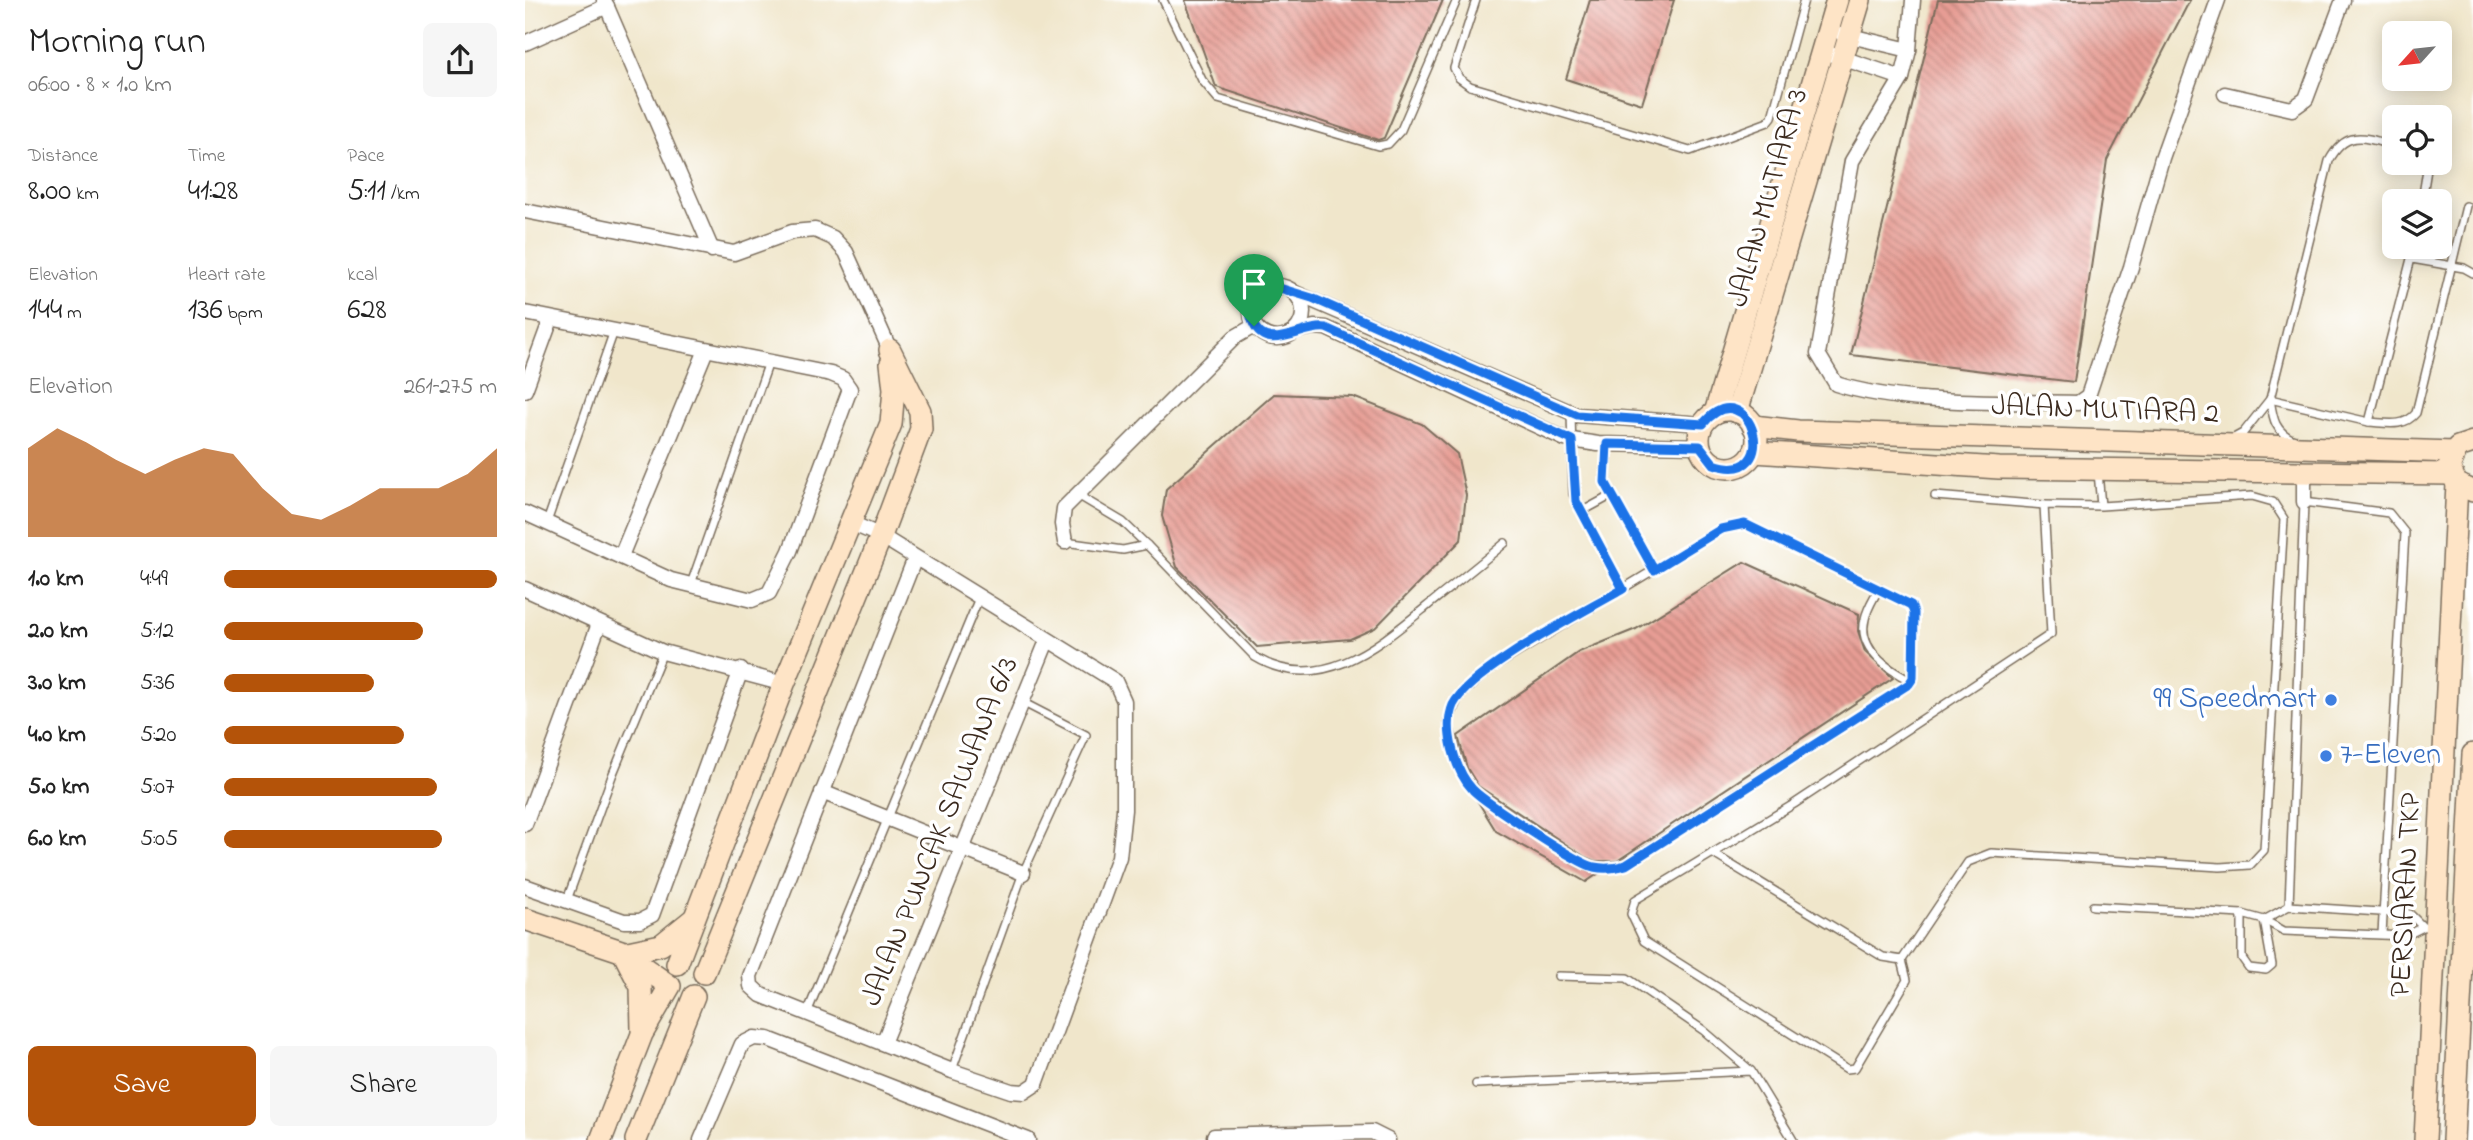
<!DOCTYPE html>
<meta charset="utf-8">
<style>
body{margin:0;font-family:"Indie Flower",sans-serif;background:#f6f6f6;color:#222;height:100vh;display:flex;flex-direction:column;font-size:26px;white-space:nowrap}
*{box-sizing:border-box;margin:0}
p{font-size:23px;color:#767676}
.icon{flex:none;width:38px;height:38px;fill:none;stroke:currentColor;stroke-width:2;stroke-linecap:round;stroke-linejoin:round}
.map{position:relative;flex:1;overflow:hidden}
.drawer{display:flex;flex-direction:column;background:#fff;width:525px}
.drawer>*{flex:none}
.needle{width:46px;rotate:243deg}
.controls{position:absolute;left:1857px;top:21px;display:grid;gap:14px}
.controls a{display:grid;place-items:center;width:70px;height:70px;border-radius:10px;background:#fff;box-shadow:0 4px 18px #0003;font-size:35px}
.pin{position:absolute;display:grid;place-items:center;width:60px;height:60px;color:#fff;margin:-72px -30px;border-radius:50% 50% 50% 0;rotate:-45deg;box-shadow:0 0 7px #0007}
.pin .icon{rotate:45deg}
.round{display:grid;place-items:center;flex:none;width:74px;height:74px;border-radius:10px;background:#f6f6f6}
.summary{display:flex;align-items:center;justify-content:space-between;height:119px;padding:0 28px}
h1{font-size:38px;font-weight:600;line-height:52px}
.figures{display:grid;grid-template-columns:repeat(3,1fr);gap:10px;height:119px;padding:7px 28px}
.figures div{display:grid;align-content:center}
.figures b{font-size:30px;font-weight:600}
.figures small{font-size:19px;font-weight:400}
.figures p{font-size:19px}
.chart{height:196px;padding:14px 28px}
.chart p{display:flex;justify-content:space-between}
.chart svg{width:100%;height:126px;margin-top:7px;fill:#b45309;opacity:.7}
.button{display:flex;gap:14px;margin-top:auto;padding:14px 28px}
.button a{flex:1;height:80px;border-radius:10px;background:#b45309;color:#fff;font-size:28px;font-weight:600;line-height:80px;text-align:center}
.button a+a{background:#f6f6f6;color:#222}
ul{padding:0 28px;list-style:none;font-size:23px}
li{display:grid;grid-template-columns:112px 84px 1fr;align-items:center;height:52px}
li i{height:18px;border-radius:9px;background:#b45309}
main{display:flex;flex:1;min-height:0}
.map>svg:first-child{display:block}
</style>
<main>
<section class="drawer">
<div class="summary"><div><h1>Morning run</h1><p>06:00 · 8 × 1.0 km</p></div><a class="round"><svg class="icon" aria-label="share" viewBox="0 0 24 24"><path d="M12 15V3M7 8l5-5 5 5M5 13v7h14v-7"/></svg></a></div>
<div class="figures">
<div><p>Distance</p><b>8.00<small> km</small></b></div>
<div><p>Time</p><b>41:28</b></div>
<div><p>Pace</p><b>5:11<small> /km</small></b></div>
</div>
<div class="figures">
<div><p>Elevation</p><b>144<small> m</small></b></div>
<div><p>Heart rate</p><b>136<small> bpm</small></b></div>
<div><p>kcal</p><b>628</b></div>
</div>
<div class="chart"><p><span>Elevation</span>261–275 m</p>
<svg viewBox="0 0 160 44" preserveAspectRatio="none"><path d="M0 44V13L10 6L20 11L30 17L40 22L50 17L60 13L70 15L80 27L90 36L100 38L110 33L120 27L130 27L140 27L150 22L160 13V44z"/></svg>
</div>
<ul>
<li><b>1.0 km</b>4:49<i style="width:100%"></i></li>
<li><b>2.0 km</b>5:12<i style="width:73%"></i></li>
<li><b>3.0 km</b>5:36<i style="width:55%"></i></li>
<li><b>4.0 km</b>5:20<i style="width:66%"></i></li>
<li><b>5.0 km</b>5:07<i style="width:78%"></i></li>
<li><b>6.0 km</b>5:05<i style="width:80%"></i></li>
</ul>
<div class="button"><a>Save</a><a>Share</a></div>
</section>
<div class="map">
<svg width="1948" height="1140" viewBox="0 0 1948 1140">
<defs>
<pattern id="building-back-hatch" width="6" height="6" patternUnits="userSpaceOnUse" patternTransform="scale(1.75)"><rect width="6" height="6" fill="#e79d94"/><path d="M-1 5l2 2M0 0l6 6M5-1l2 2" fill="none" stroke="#bc8078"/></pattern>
</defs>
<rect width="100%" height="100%" fill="#fff"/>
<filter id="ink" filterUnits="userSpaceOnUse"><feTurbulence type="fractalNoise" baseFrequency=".0143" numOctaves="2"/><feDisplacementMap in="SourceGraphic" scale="14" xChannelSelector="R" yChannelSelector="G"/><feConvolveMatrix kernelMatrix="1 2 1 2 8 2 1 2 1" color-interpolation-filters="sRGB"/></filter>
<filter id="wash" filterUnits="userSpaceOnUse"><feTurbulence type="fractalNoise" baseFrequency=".00686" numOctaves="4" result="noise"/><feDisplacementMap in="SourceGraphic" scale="28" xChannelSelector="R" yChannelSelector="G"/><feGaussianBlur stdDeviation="1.57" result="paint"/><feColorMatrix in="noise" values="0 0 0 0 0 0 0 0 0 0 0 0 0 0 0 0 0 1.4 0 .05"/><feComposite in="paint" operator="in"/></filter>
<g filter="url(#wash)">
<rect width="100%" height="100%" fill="#f0e6cb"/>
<g id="blocks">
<g fill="url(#building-back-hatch)">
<path d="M 660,0 L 918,0 L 859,138 L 853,140 L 691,87 Z"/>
<path d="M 1065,0 L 1149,0 L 1117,104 L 1041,79 Z"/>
<path d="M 1413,0 L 1665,0 L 1582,160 L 1549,382 L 1326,355 Z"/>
<path d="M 749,394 L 828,397 L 897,424 L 932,454 L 941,495 L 936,540 L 850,628 L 825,639 L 732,647 L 652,567 L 637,516 L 641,489 Z"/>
<path d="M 1219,562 L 1334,614 L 1333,631 L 1340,652 L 1368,678 L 1092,861 L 1070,861 L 1060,857 L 953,786 L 942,768 L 933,736 L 1054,652 L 1111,629 Z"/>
<path d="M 952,800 L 1054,867 L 1074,873 L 1061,882 L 971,831 Z"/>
</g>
</g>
</g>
<g filter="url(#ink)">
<use href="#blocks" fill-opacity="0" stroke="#7a6c5b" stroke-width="2"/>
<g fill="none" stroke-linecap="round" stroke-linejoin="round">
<g stroke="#7a6c5b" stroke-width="10">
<g id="lane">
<path d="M 638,0 L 677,80 L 693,99 L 853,146 L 863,144 L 876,130 L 932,0"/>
<path d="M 951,0 L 929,68 L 934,78 L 945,86 L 1165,151 L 1243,122 L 1247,117 L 1279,0"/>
<path d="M 1869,146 C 1839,137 1821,129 1804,161 L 1745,399 L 1844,422 L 1889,247"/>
<path d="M 1897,201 L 1903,163"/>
<path d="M 1887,259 L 1939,268 L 1948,273"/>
<path d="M 1046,413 L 1048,494 L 1098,589"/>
<path d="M 1844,422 C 1861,423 1879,428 1891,413 L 1941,206"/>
<path d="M 1707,439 L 1718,433 L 1745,399 C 1748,418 1749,431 1769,440"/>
<path d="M 1082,444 L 1080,482 L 1129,570"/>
<path d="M 1573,472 L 1576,506 L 1727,496 L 1748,502 L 1759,519 L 1739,850 L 1725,865 L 1695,867 L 1466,853 L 1443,862 L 1377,960 L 1382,980 L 1330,1068 L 1322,1069 L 1119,941 L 1106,914 L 1110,900 L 1269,804 L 1526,634 L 1519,505 L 1576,506"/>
<path d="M 1410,496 L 1519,505"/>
<path d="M 1056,512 L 1087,495"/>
<path d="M 22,522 L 89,331"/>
<path d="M 1220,524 L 1386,605 L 1389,613 L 1388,678 L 1385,684 L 1094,867 L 1069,867 L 1057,862 L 948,790 L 936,770 L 923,722 L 934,696 L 964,670 L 1196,529 Z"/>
<path d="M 540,542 L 598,550 L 622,545 L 598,522 L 551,494"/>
<path d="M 622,545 L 730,657 C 795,696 853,646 901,607 C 927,586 954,565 980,543"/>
<path d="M 166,584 L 244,362"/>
<path d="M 1354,588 C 1349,598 1342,608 1340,619 C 1332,649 1364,670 1386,681"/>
<path d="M 1187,853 L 1358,957 L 1377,960"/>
<path d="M 42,900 L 87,776 L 138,652"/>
<path d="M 1568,906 L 1717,914 L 1739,920 L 1759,931 L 1880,936 L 1898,927 L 1885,914 L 1764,906 L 1739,920"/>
<path d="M 1764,906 L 1779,502 L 1864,513 L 1880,533 L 1857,934"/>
<path d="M 1717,914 L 1717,958 L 1724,968 L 1741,970 L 1747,965 L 1739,920"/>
<path d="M 1033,976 L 1102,978 L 1178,1030 L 1226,1071"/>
<path d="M 282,1013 L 454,598"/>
<path d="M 427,1070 L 498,873 L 561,735 L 497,702"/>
<path d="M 951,1084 L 1226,1071 L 1268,1140"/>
</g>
</g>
<g stroke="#7a6c5b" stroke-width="17">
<g id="street">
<path d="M 79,0 L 187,250"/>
<path d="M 1388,0 L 1384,50 L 1377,78 L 1327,161 L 1293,354 L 1311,384 C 1381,406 1478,401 1553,403 L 1563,396 L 1606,267 L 1637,158 L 1693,0"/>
<path d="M 1317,34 L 1384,50"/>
<path d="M 0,43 L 82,6"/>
<path d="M 1299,52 L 1377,78"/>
<path d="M 1700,94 L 1767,109 L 1781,99 L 1818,0"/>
<path d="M 0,211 L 209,253 L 267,232 L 290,230 L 308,238 L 321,252 L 365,350"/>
<circle cx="752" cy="312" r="26"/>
<path d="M 768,292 L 1052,415 L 1178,424"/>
<path d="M 0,313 L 306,374 L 318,379 L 325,389 L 265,551 L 244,593 L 227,600 L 146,580 L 0,513"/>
<path d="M 770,331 L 789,327 L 801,328 L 1040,439 L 1073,444 L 1175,446"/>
<path d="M 0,390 L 26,319"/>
<path d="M 1779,502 L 1779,473"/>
<path d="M 324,522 L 356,536 L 590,681 L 599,701 L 599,810 L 594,857 L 511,1084 L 499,1092 L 486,1091 L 427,1071 L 236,995 L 226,986 L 225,976 L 390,558"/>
<path d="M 540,542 L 537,524 L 539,508 L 710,337 L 729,326"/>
<path d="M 96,556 L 181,350"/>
<path d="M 0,589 L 138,652 L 259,684"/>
<path d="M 297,792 L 498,873"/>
<path d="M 0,824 L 74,624"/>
<path d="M 0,886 L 99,921 L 115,921 L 127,915 L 216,670"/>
<path d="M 358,1043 L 522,641"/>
<path d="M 689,1136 L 847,1132 L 863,1140"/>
<path d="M 176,1140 L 217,1044 L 229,1038 L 243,1039 L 503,1140"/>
</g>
</g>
<g stroke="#7a6c5b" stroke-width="24">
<g id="secondary">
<circle cx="1203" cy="439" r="29"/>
<path d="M 1212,412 L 1335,0"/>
<path d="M 1190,413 L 1312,0"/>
<path d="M 1228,426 L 1273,431 L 1929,452"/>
<path d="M 1948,442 L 1933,447 L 1924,467 L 1932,484 L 1948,491"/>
<path d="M 1229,452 L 1474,468 L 1925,474"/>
<path d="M 0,919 L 111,956"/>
<path d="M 98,953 L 136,945 L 167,920"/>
<path d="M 101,958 L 116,987 L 117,1030"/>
<path d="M 152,964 L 259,684 L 366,424 L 369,389 L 366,363"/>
<path d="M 179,973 L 356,536 L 396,429 L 395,411 L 365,350"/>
<path d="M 76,1140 L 117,1034 L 145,986 L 98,953"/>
<path d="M 111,1140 L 169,996"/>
<path d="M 1900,1140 L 1932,484"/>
<path d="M 1928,1140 L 1948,754"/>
</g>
</g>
<use href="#lane" stroke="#fff" stroke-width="7"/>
<use href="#street" stroke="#fff" stroke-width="14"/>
<use href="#secondary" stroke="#fee4c6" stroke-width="21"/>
</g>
</g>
<g fill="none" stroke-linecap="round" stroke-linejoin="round" filter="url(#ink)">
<g stroke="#fff" stroke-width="14">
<path id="route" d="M 748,286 L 787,298 L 1052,415 L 1178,424 C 1226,367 1260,489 1189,464 L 1175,446 L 1082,444 L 1080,482 L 1129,570 L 1196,529 L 1220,524 L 1386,605 L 1389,613 L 1388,678 L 1384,684 L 1101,865 C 1091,868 1078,869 1069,867 C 1053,864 960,802 948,790 C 930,771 918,729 928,705 C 945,670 1061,611 1098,589 L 1051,501 L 1047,440 L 801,328 C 776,325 742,355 728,323 C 725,316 724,309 727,302 C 731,292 739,289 748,286 Z"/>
</g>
<use href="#route" stroke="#1a73e8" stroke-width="9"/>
</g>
<g fill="#3f7fe0" stroke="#fff" stroke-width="2.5">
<circle cx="1806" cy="700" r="7"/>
<circle cx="1801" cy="756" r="7"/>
</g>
<g text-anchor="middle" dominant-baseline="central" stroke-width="7" stroke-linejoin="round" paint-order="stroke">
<g font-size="30" fill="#3b2a1e" stroke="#fff">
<text transform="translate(1244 198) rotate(-74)">JALAN MUTIARA 3</text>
<text transform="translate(1580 411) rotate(2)">JALAN MUTIARA 2</text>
<text transform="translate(416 832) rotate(-68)">JALAN PUNCAK SAUJANA 6/3</text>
<text transform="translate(1882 895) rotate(-87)">PERSIARAN TKP</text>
</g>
<g font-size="30" fill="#366cbe" stroke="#fff" text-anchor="end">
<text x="1792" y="700">99 Speedmart</text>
<text x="1815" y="756" text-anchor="start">7-Eleven</text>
</g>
</g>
</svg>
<div class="controls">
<a><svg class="needle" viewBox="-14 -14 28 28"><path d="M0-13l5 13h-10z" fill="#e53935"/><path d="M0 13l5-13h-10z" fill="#767676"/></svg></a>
<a><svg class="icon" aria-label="locate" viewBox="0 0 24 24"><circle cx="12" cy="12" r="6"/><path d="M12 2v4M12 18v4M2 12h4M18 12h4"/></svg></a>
<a><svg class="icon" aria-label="layers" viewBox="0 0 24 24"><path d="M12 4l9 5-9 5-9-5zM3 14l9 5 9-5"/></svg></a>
</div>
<div class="pin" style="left:729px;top:326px;background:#1e9e55"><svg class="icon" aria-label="arrive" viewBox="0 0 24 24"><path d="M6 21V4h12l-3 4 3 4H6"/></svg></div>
</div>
</main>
